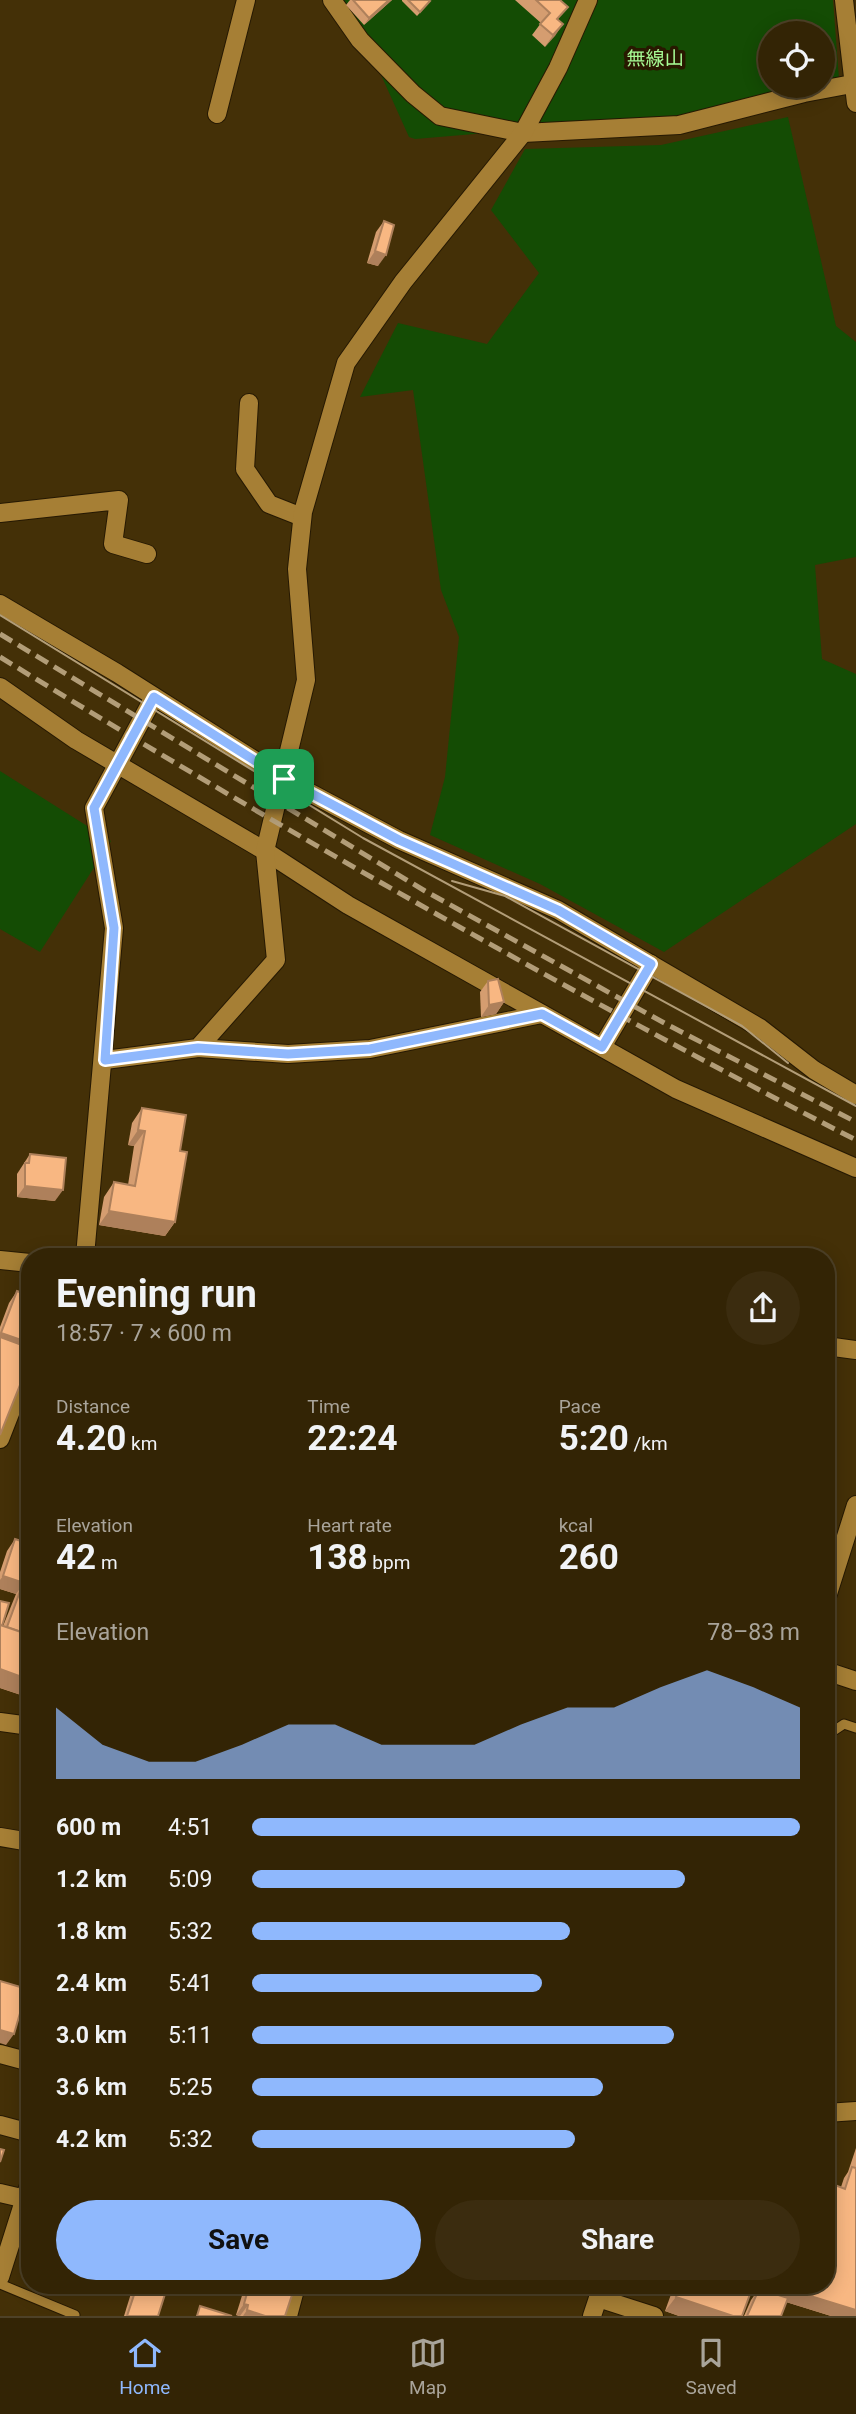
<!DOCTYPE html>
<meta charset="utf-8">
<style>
body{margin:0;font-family:Roboto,"Noto Sans JP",sans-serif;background:#3b2c0f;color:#f1f3f6;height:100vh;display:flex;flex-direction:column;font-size:26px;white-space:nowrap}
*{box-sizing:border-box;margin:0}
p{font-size:23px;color:#a9a49a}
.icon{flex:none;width:38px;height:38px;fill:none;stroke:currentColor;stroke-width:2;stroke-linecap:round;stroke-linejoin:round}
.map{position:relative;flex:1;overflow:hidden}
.drawer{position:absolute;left:21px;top:1248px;width:814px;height:1046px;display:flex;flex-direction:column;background:#332405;border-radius:28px;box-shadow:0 4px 18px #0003,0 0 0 2px #4e4127}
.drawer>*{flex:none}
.tools{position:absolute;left:758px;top:21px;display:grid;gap:14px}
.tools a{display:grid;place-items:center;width:77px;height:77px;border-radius:50%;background:#332405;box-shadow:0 4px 18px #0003,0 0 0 2px #4e4127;font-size:35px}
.pin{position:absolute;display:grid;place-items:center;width:60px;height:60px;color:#fff;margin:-30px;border-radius:14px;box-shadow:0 4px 10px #0006}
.round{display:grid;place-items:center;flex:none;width:74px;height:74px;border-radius:37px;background:#3b2c0f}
.headline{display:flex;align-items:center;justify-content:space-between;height:119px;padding:0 35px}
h1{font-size:38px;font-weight:700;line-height:52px}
.metrics{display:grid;grid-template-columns:repeat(3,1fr);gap:10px;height:119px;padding:7px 35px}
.metrics div{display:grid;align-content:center}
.metrics b{font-size:35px;font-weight:700}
.metrics small{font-size:19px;font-weight:400}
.metrics p{font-size:19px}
.chart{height:196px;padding:14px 35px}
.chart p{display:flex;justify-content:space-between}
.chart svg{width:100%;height:126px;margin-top:7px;fill:#8fb8fd;opacity:.7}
.primary-button{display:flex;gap:14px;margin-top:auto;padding:14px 35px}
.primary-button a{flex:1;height:80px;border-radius:42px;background:#8fb8fd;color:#111;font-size:28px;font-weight:700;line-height:80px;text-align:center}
.primary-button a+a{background:#3b2c0f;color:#f1f3f6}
ul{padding:0 35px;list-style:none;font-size:23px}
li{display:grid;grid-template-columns:112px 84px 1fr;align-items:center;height:52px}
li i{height:18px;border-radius:9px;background:#8fb8fd}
.tab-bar{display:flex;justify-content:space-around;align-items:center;height:98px;border-top:2px solid #4e4127;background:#332405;font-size:19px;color:#a9a49a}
.tab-bar a{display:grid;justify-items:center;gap:4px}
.tab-bar .selected{color:#8fb8fd}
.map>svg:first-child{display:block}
</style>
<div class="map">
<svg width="856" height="2316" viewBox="0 0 856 2316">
<rect width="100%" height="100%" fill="#443007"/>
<g fill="#144c04" fill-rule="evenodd">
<path d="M 335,0 L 833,0 L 839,79 L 831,86 L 793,90 L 681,122 L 544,128 L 415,139 L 409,137 L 364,37 ZM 770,33 L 822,33 L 822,86 L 770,86 Z"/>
<path d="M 788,117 L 836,326 L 856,342 L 856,557 L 815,565 L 822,659 L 856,674 L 856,824 L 664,952 L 540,884 L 430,835 L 445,777 L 459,637 L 441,590 L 413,390 L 360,397 L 398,323 L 487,344 L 539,273 L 491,210 L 525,149 L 661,145 Z"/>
<path d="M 0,771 L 111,841 L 40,952 L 0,929 Z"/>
</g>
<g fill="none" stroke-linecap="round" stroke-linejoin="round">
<g stroke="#261903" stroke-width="11">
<g id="service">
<path d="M 826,1736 L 844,1724 L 856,1728"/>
<path d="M 0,2284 L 75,2315"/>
</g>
</g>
<g stroke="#261903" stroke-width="20">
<g id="minor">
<path d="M 332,0 L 360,40 L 413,94 L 440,116 L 523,133 L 679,125 L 804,93 L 852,84"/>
<path d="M 217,114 L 246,0"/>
<path d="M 249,403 L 245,469 L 269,504 L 302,517"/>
<path d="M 0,513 L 119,500 L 113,544 L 147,554"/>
<path d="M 0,604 L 117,673 L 284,779 L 399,840 L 558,910 L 760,1028 L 814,1070 L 856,1095"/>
<path d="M 0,687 L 76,740 L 265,851 L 348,905 L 676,1089 L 856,1168"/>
<path d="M 602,1047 L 651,964"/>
<path d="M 198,1048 L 288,1054 L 370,1049 L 542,1014"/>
<path d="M 105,1060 L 198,1048 L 276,960 L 265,851 L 306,680 L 297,569 L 303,512 L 346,363 L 403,282 L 523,133 L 558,68 L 588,0"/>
<path d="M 85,1256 L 114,928 L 94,808 L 154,697"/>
<path d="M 0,1439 L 30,1362"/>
<path d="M 826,1671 L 856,1681"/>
<path d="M 0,1722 L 30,1726"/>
<path d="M 0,1837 L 30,1842"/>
<path d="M 0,2054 L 30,2062"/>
<path d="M 826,2113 L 856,2111"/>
<path d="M 0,2125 L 30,2133"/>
<path d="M 0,2193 L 30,2200"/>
<path d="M 0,2277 L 30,2182"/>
<path d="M 598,2298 L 654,2316"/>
<path d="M 288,2316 L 296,2286"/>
</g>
</g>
<g stroke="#261903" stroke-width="20">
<g id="tertiary">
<path d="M 844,0 L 856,103"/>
<path d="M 0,1260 L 30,1263"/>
<path d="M 826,1346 L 856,1350"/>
<path d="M 826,1600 L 856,1505"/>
<path d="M 592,2316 L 602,2286"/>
</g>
</g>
<use href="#service" stroke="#a67f35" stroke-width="9"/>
<use href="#minor" stroke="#a67f35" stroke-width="18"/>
<use href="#tertiary" stroke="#a67f35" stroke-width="18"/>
<g stroke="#b29d78" stroke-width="2">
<path d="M 0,615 L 363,838 L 856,1106"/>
<path d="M 452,881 L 505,896 L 742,1026 L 788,1063"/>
</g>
<g stroke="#b29d78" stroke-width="5" stroke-dasharray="14 7" stroke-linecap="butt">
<path d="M 0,634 L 425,891 L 668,1025 L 856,1122"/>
<path d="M 0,657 C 280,829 564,990 856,1140"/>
</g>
</g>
<g fill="#d59d70">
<path d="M 350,0 L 392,0 L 364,25 L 346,5 Z"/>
<path d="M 402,0 L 428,0 L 427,5 L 417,16 L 402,1 Z"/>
<path d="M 515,0 L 560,0 L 558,20 L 563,24 L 545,47 L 532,35 L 541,23 Z"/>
<path d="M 384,221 L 378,266 L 367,263 L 376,232 Z"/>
<path d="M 488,981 L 504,1002 L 496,1014 L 481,1017 L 480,992 Z"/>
<path d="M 142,1108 L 180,1151 L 175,1222 L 165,1236 L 99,1225 L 104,1197 L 114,1182 L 128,1185 L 134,1146 L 128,1145 L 132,1123 Z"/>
<path d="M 30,1154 L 55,1201 L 17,1197 L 17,1174 Z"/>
<path d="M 17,1291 L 29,1296 L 30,1294 L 30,1360 L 0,1435 L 0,1327 L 9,1303 Z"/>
<path d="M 30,1426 L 30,1457 L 19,1453 Z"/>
<path d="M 15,1539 L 30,1544 L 30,1698 L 0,1688 L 0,1601 L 2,1626 L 3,1626 L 16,1594 L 0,1589 L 0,1572 L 7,1551 Z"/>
<path d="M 856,2148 L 856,2316 L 831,2316 L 786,2302 L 781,2316 L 744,2316 L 751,2300 L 756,2293 L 754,2292 L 756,2286 L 826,2286 L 826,2201 L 827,2197 L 835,2185 L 841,2187 L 844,2178 L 848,2172 Z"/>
<path d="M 135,2286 L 149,2286 L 158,2316 L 124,2316 L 132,2290 Z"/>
<path d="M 245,2286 L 295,2286 L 285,2316 L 239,2316 L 236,2315 Z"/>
<path d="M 674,2286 L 753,2286 L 742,2316 L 679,2316 L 665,2311 Z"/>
</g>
<g fill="#ae805b">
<path d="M 389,0 L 392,0 L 364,25 L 369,18 Z"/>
<path d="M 563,24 L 555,36 L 545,47 L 553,35 Z"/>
<path d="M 375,251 L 386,255 L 378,266 L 367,263 Z"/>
<path d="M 504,1002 L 496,1014 L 481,1017 L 489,1005 Z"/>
<path d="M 138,1130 L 145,1131 L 134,1146 L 128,1145 Z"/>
<path d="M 25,1186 L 63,1190 L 55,1201 L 17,1197 Z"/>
<path d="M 109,1211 L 175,1222 L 165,1236 L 99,1225 Z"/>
<path d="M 1,1333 L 30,1343 L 30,1351 L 0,1347 L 0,1334 Z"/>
<path d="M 25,1446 L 30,1447 L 30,1457 L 19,1453 Z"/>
<path d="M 3,1576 L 30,1585 L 30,1599 L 22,1586 L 16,1594 L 0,1589 L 0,1580 Z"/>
<path d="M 0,1669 L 30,1680 L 30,1698 L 0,1688 Z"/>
<path d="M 0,2030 L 14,2034 L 6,2045 L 0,2043 Z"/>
<path d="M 758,2286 L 778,2286 L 856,2310 L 856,2316 L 831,2316 L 757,2293 L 759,2289 L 756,2293 L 754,2292 Z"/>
<path d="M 676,2297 L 733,2316 L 679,2316 L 665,2311 Z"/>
<path d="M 244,2304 L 248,2305 L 240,2316 L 236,2315 Z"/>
<path d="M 247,2310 L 265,2316 L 243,2316 Z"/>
</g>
<g fill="#f8b782" stroke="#ae805b" stroke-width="2">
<path d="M 353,0 L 389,0 L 369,18 Z"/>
<path d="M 408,0 L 428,0 L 430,1 L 420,12 Z"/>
<path d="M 536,0 L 560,0 L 568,7 L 557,19 L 563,24 L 553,35 L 540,24 L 550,13 Z"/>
<path d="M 384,221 L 394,225 L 386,255 L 375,251 Z"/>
<path d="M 498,979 L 504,1002 L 489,1005 L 488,981 Z"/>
<path d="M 142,1108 L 186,1115 L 180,1151 L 187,1152 L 175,1222 L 109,1211 L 114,1182 L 135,1186 L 145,1131 L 138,1130 Z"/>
<path d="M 30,1154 L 66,1158 L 63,1190 L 25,1186 L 25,1163 L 29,1163 Z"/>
<path d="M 17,1291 L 30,1296 L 30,1343 L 1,1333 Z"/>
<path d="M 0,1337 L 30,1348 L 30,1360 L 0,1435 Z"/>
<path d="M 30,1432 L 30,1447 L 25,1446 Z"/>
<path d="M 15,1539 L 30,1544 L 30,1585 L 3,1576 Z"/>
<path d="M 22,1586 L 30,1589 L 30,1635 L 7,1627 Z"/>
<path d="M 0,1601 L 9,1603 L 2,1626 L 0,1625 Z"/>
<path d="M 0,1625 L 30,1635 L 30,1680 L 0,1669 Z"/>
<path d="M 0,1981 L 27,1989 L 14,2034 L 0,2030 Z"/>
<path d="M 0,2149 L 4,2150 L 0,2162 Z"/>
<path d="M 852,2167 L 856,2168 L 856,2310 L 778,2286 L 826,2286 L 826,2214 L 835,2185 L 845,2189 Z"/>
<path d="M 137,2286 L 149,2286 L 166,2291 L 158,2316 L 127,2316 Z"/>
<path d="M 249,2286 L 295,2286 L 285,2316 L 265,2316 L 247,2310 L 248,2305 L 244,2304 Z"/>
<path d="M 679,2286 L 753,2286 L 742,2316 L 733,2316 L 676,2297 Z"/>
<path d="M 759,2289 L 788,2298 L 781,2316 L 747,2316 Z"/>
<path d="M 200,2306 L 232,2316 L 197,2316 Z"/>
</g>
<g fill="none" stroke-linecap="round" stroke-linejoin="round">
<g stroke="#fff" stroke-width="14">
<path id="route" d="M 154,697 L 284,779 L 399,840 L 558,910 L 651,964 L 602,1047 L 542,1014 L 370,1049 L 288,1054 L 198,1048 L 105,1060 L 114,928 L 94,808 Z"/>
</g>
<use href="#route" stroke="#8fb8fd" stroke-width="9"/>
</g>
<g text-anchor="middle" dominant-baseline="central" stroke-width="7" stroke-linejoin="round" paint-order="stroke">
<g font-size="19" fill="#a7fc95" stroke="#281800">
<text x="655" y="58">無線山</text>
</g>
</g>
</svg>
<div class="tools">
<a><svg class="icon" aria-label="locate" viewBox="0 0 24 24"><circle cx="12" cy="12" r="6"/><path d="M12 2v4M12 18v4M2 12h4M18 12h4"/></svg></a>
</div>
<div class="pin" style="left:284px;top:779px;background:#1e9e55"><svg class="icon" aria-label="arrive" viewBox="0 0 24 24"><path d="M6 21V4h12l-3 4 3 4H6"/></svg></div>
<section class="drawer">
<div class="headline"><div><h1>Evening run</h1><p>18:57 · 7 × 600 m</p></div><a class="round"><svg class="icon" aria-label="share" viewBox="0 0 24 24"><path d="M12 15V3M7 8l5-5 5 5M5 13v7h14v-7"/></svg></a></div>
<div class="metrics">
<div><p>Distance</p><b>4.20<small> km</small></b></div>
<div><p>Time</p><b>22:24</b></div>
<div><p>Pace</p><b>5:20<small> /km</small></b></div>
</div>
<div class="metrics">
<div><p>Elevation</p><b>42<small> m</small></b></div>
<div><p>Heart rate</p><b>138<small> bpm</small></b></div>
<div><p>kcal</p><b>260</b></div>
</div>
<div class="chart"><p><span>Elevation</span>78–83 m</p>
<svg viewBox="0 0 160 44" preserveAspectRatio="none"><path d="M0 44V19L10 32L20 38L30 38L40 32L50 25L60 25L70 32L80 32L90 32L100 25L110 19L120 19L130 12L140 6L150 12L160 19V44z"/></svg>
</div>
<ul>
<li><b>600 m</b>4:51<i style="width:100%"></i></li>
<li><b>1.2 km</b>5:09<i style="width:79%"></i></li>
<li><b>1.8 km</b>5:32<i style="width:58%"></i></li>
<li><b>2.4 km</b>5:41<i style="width:53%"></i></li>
<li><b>3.0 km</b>5:11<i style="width:77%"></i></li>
<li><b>3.6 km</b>5:25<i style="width:64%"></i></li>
<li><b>4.2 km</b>5:32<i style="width:59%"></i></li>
</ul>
<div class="primary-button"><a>Save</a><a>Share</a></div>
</section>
</div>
<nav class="tab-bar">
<a class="selected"><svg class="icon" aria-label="home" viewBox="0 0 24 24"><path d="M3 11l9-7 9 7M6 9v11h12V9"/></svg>Home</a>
<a><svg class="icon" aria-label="map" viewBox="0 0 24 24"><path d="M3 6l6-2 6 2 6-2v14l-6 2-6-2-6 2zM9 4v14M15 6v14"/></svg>Map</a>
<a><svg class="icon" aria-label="saved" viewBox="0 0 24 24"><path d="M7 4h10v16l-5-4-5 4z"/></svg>Saved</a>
</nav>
